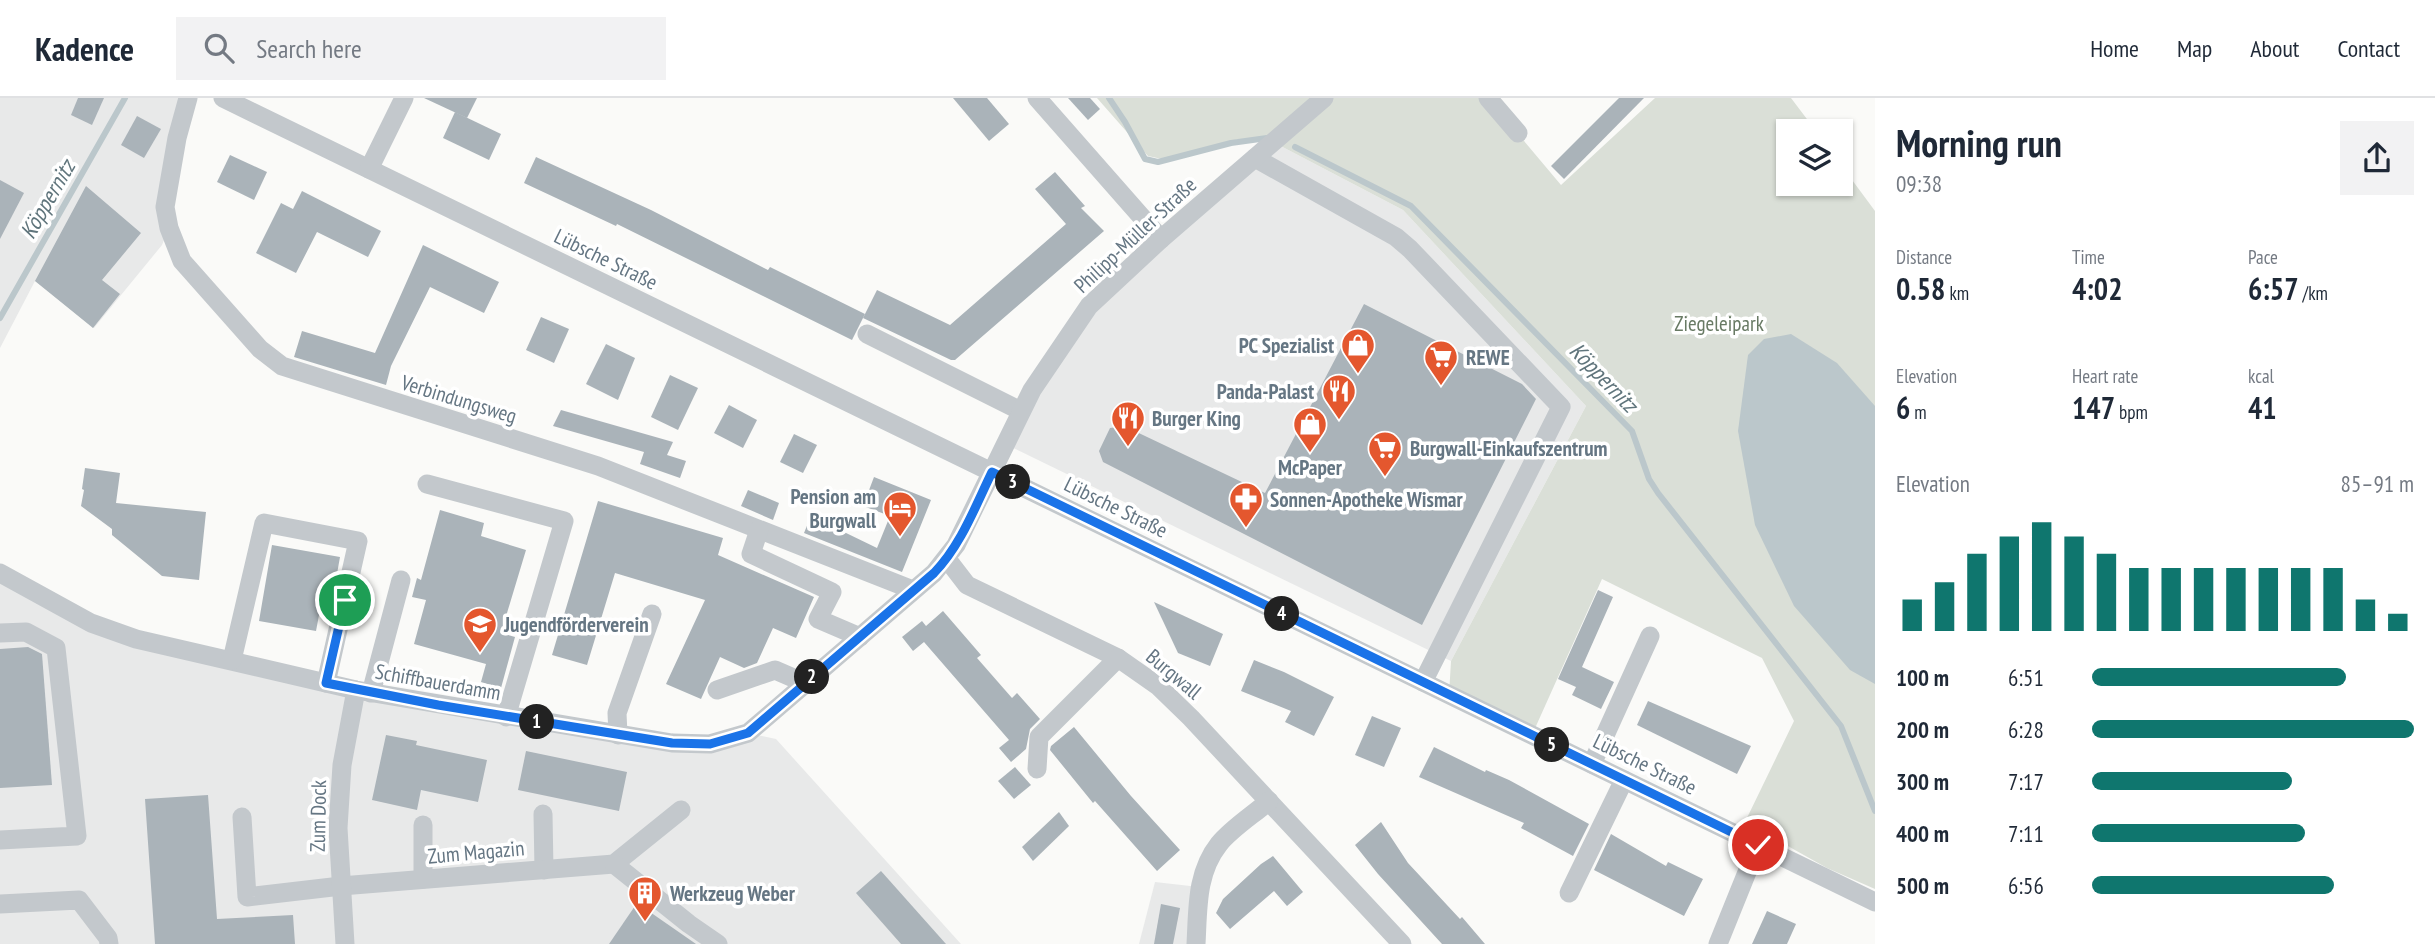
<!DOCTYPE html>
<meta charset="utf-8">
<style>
body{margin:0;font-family:"PT Sans Narrow",sans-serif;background:#f2f2f3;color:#1f2937;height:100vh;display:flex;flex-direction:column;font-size:26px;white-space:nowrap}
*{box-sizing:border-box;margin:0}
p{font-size:23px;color:#747a83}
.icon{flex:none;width:38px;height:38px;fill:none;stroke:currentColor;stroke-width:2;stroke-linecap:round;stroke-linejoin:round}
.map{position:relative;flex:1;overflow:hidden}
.sheet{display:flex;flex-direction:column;background:#fff;width:560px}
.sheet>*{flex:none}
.fabs{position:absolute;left:1776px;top:21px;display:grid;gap:14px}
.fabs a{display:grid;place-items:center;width:77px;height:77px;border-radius:0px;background:#fff;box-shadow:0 2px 5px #0004;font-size:35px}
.pin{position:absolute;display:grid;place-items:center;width:60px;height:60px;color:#fff;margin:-30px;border:4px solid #fff;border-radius:50%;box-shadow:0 2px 7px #0007}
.km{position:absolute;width:35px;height:35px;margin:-18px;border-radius:50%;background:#222;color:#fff;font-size:19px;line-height:35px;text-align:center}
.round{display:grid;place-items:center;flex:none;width:74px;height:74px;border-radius:0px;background:#f2f2f3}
.summary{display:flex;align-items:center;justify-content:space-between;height:119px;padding:0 21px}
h1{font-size:38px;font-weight:700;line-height:52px}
.figures{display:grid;grid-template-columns:repeat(3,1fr);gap:10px;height:119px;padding:7px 21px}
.figures div{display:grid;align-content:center}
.figures b{font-size:30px;font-weight:700}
.figures small{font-size:19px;font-weight:400}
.figures p{font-size:19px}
.chart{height:196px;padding:14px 21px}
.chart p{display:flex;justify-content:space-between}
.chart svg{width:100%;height:126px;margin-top:7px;stroke:#0f766e;stroke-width:6}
ul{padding:0 21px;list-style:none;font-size:23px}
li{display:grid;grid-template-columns:112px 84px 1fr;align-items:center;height:52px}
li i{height:18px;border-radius:9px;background:#0f766e}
header{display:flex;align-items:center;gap:42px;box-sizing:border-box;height:98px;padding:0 35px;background:#fff;border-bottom:2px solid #e0e1e3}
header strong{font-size:33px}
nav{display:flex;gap:38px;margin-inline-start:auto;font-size:24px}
.search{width:490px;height:63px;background:#f2f2f3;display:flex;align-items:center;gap:18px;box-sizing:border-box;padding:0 24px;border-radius:0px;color:#747a83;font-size:26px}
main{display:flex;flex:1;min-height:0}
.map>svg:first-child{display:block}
</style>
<header>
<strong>Kadence</strong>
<div class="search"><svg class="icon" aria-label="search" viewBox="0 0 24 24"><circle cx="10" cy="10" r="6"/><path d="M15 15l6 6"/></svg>Search here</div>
<nav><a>Home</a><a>Map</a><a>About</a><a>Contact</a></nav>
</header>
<main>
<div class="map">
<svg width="1875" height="846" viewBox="0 0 1875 846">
<rect width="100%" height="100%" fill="#fafaf8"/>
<g fill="#e8e9e9">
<path d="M 0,0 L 188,0 L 169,130 L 162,147 L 94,230 L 35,183 L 0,250 Z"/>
<path d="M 1273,44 L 1403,112 L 1586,308 L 1451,563 L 1005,346 L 1089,208 Z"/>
<path d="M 0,475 L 136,541 L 672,645 L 748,635 L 776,641 L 961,846 L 0,846 Z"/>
<path d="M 1155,784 L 1199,789 L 1196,846 L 1139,846 Z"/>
</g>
<path fill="#dadfd7" d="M 1097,0 L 1488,0 L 1561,87 L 1655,0 L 1791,0 L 1816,33 L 1788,33 L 1788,86 L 1841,86 L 1841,67 L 1875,113 L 1875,791 L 1827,770 L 1745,724 L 1794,623 L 1762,560 L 1602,481 L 1532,637 L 1449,597 L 1451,563 L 1586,308 L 1403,112 L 1273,44 L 1239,41 L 1162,61 L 1148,58 Z"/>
<path fill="#bbc7cb" d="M 1791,236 L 1837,265 L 1875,308 L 1875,586 L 1850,572 L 1794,508 L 1755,427 L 1738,333 L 1748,257 L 1764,241 Z"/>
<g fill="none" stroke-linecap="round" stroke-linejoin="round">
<g stroke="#bbc7cb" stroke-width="6">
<path d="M 1109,0 L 1125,24 L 1145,61 L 1158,64 L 1231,45 L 1267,40"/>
<path d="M 1295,49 L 1411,108 L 1632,333 L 1649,381 L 1658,395 L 1841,628 L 1875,713"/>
<path d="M 0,220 L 125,0"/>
</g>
</g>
<g fill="#aab3b9">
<path d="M 78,0 L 104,0 L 92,27 L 71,17 Z"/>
<path d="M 424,0 L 477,0 L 467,20 Z"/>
<path d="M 953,0 L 987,0 L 1009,26 L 989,43 Z"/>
<path d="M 1068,0 L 1090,0 L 1100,11 L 1088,22 Z"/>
<path d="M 1619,0 L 1644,0 L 1564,81 L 1551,68 Z"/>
<path d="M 455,14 L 501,36 L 489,62 L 443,40 Z"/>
<path d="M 137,18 L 161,31 L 144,60 L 121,47 Z"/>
<path d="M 230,57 L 267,74 L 254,102 L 217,84 Z"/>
<path d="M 536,59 L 651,112 L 768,172 L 770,169 L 865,216 L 852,242 L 617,126 L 616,128 L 524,85 Z"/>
<path d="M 1055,74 L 1085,108 L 1081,110 L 1104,133 L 955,262 L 951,262 L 863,220 L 877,192 L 950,227 L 1066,126 L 1035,91 Z"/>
<path d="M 0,82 L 24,95 L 0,141 Z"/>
<path d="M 86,88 L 141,135 L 102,182 L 120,196 L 93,230 L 35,183 Z"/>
<path d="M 302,93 L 381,133 L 368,159 L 317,134 L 296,175 L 256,155 L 281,105 L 293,111 Z"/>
<path d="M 423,147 L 499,184 L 484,215 L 430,189 L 391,268 L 386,287 L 294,259 L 302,233 L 375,255 Z"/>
<path d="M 1364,206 L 1522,286 L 1536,301 L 1422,527 L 1103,364 L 1099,353 L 1110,330 L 1124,328 L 1265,395 Z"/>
<path d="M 541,219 L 569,231 L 554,265 L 526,252 Z"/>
<path d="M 606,246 L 635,260 L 618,302 L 586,286 Z"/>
<path d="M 670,277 L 698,290 L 678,332 L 651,319 Z"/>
<path d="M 729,307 L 757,322 L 743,350 L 714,335 Z"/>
<path d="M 561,312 L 673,344 L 667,357 L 686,363 L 680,380 L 640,366 L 644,354 L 553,328 Z"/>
<path d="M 794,336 L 817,347 L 803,375 L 780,364 Z"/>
<path d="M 85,370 L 120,375 L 116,405 L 206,414 L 199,482 L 162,478 L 112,437 L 112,431 L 81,408 L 84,392 L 82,391 Z"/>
<path d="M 874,379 L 931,402 L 902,474 L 804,435 L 811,418 L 877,450 L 890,418 L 863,408 Z"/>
<path d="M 748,392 L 779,405 L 773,422 L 741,408 Z"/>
<path d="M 598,403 L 723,440 L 718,457 L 814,499 L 796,540 L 773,530 L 757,565 L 744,570 L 720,559 L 701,601 L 666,586 L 705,502 L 615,475 L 587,567 L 552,557 Z"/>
<path d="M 440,412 L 484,425 L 481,438 L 526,452 L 501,535 L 515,539 L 501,590 L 481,584 L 486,566 L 414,546 L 426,502 L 412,499 L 417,480 L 421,482 Z"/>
<path d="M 272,447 L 340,459 L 333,498 L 323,496 L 316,533 L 259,523 Z"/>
<path d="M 1598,492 L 1613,499 L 1582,569 L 1614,584 L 1601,611 L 1572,597 L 1576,589 L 1558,581 Z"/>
<path d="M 1154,504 L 1223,536 L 1210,568 L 1178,555 Z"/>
<path d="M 943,513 L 981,557 L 977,560 L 1012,600 L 1017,595 L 1040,621 L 1030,631 L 1026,651 L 1011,664 L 999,650 L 1009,642 L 924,544 L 913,553 L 902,539 L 922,523 L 926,528 Z"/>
<path d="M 28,549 L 42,556 L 52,687 L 0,690 L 0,551 Z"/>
<path d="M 1254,562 L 1284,574 L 1334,599 L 1314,638 L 1285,624 L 1291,613 L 1241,593 Z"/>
<path d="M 1648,603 L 1751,648 L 1737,676 L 1637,627 Z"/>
<path d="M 1372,618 L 1401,630 L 1384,669 L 1355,657 Z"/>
<path d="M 1074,629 L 1131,698 L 1180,752 L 1157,773 L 1095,703 L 1093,705 L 1050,652 L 1051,648 Z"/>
<path d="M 386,637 L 417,643 L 416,647 L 487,662 L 478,704 L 421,692 L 417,712 L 372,702 Z"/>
<path d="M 1434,649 L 1485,674 L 1486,672 L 1509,682 L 1589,726 L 1573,758 L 1521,730 L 1524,725 L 1419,679 Z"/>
<path d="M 526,653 L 627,674 L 619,713 L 518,692 Z"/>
<path d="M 1015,669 L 1031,687 L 1014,701 L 998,683 Z"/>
<path d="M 208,697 L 217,821 L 293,817 L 295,846 L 155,846 L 145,701 Z"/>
<path d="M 1059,714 L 1069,728 L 1033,763 L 1022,749 Z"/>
<path d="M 1381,724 L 1408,765 L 1460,821 L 1462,819 L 1485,846 L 1442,846 L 1378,776 L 1355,747 Z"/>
<path d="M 1611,736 L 1666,768 L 1668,764 L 1703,781 L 1684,818 L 1594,772 Z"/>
<path d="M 1273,758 L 1303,794 L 1287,808 L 1274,793 L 1230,831 L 1216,815 L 1223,801 L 1261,766 Z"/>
<path d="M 881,773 L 946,846 L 901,846 L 856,795 Z"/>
<path d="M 637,805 L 696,846 L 609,846 Z"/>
<path d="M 1161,806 L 1180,810 L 1173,846 L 1154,846 Z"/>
<path d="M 1767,813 L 1796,826 L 1787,846 L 1752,846 Z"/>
</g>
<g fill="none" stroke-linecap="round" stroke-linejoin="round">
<g stroke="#c3c8cc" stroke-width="19">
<path d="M 188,0 L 177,40 L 165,109 L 169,130 L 182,163 L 260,251 L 282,268 L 598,368 L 913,492"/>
<path d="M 223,0 L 1875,804"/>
<path d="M 1037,0 L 1161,141"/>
<path d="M 1488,0 L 1518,35"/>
<path d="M 1255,60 L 1396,139 L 1410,151 L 1561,309 L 1423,584"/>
<path d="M 369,71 L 404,0"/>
<path d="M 867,236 L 1021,313"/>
<path d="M 427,386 L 564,423 L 506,619"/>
<path d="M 759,432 L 751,456 L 832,494 L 818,521 L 860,539"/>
<path d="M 947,461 L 967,487 L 1118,560 L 1158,588 L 1191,620 L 1402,846"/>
<path d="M 0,475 L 91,525 L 136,541 L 356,592 L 672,645 L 710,646 L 748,635 L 934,475 L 956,447 L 1032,292 L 1089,208 L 1161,141 L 1324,0"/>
<path d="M 0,535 L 26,534 L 56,550 L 77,738 L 0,742"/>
<path d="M 232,562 L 264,425 L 358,443 L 326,585"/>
<path d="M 717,592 L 775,572 L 805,585"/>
<path d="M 371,595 L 401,482"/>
<path d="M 618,637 L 617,615 L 652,516"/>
<path d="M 1592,666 L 1650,538"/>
<path d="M 1037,671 L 1039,639 L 1118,560"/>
<path d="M 543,716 L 544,772"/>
<path d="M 242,719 L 247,799 L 341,788 L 614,766 L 681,712"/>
<path d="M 614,766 L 689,826 L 718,846"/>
<path d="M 423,781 L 423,727"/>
<path d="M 1569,795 L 1624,682"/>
<path d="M 0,806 L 79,802 L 108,840 L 109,846"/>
<path d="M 345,846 L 338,730 L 342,667 L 356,592"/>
<path d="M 1196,846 C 1198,811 1196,775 1219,746 C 1232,730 1253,717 1269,703"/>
<path d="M 1718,846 L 1758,747"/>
</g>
</g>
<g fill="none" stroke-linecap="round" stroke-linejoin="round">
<g stroke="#fff" stroke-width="14">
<path id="route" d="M 345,502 L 326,585 L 438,607 L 672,645 L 710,646 L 748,635 L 934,475 C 961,447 975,409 992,374 L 1758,747"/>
</g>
<use href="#route" stroke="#1a73e8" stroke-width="9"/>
</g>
<defs>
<g id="shop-pin" transform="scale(1.75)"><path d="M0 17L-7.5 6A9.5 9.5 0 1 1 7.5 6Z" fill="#e4572e" stroke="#fff"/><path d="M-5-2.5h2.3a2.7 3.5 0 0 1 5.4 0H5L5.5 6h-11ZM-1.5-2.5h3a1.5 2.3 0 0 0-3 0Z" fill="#fff"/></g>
<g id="supermarket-pin" transform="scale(1.75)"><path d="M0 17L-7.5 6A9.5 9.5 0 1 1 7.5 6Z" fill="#e4572e" stroke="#fff"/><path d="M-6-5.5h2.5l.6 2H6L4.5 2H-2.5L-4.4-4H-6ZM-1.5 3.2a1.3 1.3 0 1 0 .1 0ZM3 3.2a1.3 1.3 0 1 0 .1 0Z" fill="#fff"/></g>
<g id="restaurant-pin" transform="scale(1.75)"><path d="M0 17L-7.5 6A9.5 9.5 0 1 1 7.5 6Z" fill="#e4572e" stroke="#fff"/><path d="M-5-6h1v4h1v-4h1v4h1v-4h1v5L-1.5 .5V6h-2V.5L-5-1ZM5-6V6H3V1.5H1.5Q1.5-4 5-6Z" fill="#fff"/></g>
<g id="pharmacy-pin" transform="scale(1.75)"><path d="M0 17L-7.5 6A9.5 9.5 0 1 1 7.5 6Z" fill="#e4572e" stroke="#fff"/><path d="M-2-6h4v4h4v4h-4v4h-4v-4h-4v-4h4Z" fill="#fff"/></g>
<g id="hotel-pin" transform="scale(1.75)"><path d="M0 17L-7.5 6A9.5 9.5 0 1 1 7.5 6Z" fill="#e4572e" stroke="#fff"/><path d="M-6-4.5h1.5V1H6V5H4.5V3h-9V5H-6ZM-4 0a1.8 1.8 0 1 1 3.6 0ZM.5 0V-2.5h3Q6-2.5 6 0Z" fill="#fff"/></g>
<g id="university-pin" transform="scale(1.75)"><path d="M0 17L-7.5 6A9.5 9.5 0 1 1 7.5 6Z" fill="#e4572e" stroke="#fff"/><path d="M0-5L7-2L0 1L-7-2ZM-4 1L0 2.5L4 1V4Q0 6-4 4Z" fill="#fff"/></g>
<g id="building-pin" transform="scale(1.75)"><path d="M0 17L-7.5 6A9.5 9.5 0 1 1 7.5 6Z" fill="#e4572e" stroke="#fff"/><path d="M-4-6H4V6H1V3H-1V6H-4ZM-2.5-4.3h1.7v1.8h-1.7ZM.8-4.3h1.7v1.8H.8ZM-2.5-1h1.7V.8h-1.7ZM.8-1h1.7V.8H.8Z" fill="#fff"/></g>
</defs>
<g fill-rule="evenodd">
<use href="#shop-pin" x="1358" y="247"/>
<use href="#supermarket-pin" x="1441" y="259"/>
<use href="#restaurant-pin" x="1339" y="293"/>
<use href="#restaurant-pin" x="1128" y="320"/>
<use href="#shop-pin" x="1310" y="326"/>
<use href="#supermarket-pin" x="1385" y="350"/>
<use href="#pharmacy-pin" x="1246" y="401"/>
<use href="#hotel-pin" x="900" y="410"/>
<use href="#university-pin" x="480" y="526"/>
<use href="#building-pin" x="645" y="795"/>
</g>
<g text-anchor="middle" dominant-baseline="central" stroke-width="7" stroke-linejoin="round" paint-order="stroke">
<g font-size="21" fill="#657683" stroke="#fff">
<text transform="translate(1135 137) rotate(-43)">Philipp-Müller-Straße</text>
<text transform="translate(606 161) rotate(26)">Lübsche Straße</text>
<text transform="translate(459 301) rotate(17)">Verbindungsweg</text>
<text transform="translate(1116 409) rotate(26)">Lübsche Straße</text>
<text transform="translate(1174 576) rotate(40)">Burgwall</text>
<text transform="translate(438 584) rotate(10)">Schiffbauerdamm</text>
<text transform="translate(1645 666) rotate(26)">Lübsche Straße</text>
<text transform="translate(318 718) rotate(-89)">Zum Dock</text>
<text transform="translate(476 754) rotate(-5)">Zum Magazin</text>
</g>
<g font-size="21" fill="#687a64" stroke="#fff">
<text x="1719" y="225">Ziegeleipark</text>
</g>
<g font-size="21" font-weight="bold" fill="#657683" stroke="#fff" text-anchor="start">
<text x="1334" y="247" text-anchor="end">PC Spezialist</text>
<text x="1466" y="259">REWE</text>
<text x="1314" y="293" text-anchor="end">Panda-Palast</text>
<text x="1152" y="320">Burger King</text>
<text x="1410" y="350">Burgwall-Einkaufszentrum</text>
<text x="1310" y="369" text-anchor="middle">McPaper</text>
<text x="876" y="398" text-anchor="end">Pension am<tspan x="876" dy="24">Burgwall</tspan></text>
<text x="1270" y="401">Sonnen-Apotheke Wismar</text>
<text x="504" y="526">Jugendförderverein</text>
<text x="670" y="795">Werkzeug Weber</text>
</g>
<g font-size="23" font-style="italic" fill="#60757c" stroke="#fff">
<text transform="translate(47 101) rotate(-60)">Köppernitz</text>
<text transform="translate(1604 279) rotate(46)">Köppernitz</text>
</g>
</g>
</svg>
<div class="fabs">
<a><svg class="icon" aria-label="layers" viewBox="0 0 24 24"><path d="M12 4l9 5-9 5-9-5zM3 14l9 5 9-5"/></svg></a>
</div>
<div class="pin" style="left:345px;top:502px;background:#1e9e55"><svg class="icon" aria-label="arrive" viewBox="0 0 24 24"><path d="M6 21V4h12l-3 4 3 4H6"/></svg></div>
<div class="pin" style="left:1758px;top:747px;background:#d93025"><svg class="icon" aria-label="check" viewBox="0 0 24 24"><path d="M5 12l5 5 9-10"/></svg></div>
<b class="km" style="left:537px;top:624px">1</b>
<b class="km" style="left:812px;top:579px">2</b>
<b class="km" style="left:1013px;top:384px">3</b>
<b class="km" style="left:1282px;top:516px">4</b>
<b class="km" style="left:1552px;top:647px">5</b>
</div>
<section class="sheet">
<div class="summary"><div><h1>Morning run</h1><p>09:38</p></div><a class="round"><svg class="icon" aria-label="share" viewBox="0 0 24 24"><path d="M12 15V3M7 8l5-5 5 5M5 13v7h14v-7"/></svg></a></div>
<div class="figures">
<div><p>Distance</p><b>0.58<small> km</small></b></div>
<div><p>Time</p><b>4:02</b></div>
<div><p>Pace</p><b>6:57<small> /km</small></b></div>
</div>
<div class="figures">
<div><p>Elevation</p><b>6<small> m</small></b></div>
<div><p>Heart rate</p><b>147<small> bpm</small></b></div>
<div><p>kcal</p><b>41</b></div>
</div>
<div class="chart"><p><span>Elevation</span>85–91 m</p>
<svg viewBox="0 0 160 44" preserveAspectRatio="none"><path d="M5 44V33M15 44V27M25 44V17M35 44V11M45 44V6M55 44V11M65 44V17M75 44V22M85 44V22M95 44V22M105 44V22M115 44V22M125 44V22M135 44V22M145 44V33M155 44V38"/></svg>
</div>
<ul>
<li><b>100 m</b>6:51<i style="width:79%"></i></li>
<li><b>200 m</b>6:28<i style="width:100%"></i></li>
<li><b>300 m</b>7:17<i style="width:62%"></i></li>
<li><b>400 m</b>7:11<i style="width:66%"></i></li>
<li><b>500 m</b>6:56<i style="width:75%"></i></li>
</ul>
</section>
</main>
